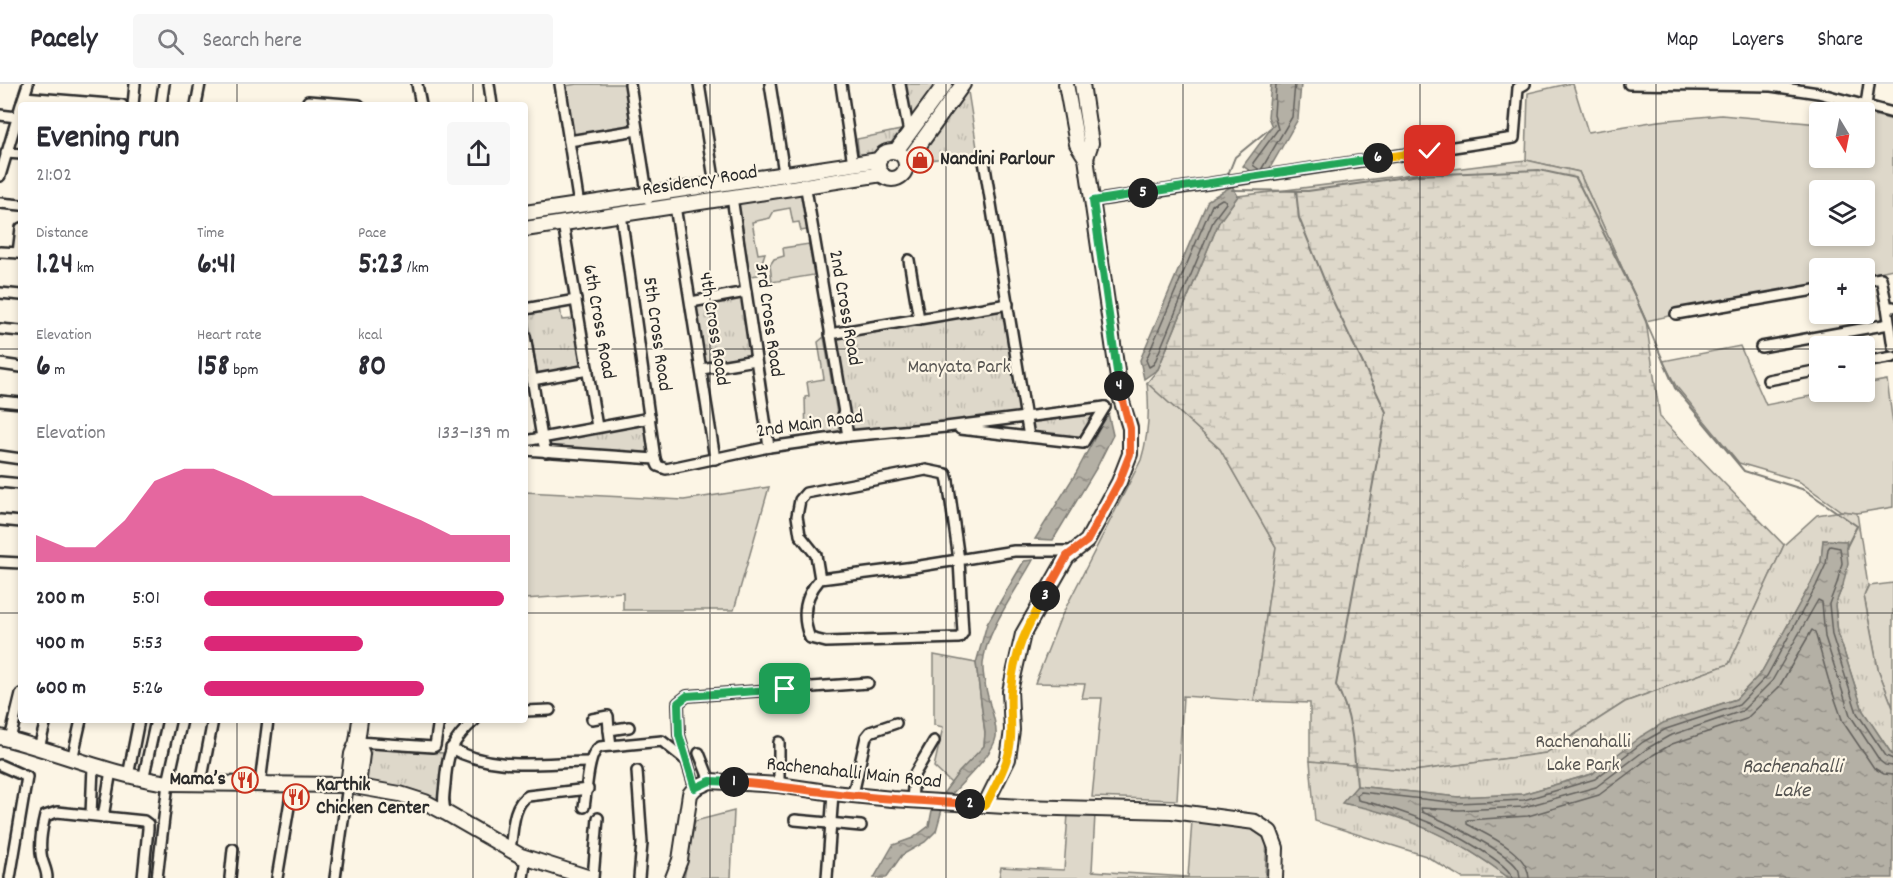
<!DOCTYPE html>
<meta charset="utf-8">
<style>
body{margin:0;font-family:Dekko,sans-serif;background:#f7f7f7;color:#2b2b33;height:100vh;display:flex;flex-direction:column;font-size:22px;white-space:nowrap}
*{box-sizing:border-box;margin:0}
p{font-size:20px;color:#7c7c81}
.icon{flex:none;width:33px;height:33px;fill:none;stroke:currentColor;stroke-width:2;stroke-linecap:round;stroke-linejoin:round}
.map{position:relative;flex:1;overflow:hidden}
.panel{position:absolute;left:18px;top:18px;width:510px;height:621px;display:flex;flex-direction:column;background:#fff;border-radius:6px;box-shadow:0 3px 9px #0003}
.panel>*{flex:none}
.needle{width:39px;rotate:170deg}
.fabs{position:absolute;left:1809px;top:18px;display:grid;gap:12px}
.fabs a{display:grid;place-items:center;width:66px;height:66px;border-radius:6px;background:#fff;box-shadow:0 3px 9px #0003;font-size:30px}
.pin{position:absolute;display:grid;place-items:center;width:51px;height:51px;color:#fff;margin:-26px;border-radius:12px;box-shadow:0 3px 9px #0006}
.km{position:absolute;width:30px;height:30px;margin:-15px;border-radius:50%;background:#222;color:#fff;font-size:16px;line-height:30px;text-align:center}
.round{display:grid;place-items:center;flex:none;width:63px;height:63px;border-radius:6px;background:#f7f7f7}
.head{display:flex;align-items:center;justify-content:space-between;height:102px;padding:0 18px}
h1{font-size:33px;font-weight:800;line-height:45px}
.stats{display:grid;grid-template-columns:repeat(3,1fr);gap:9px;height:102px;padding:6px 18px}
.stats div{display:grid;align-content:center}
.stats b{font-size:30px;font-weight:800}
.stats small{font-size:16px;font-weight:400}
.stats p{font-size:16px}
.chart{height:168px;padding:12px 18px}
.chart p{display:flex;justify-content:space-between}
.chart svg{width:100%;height:108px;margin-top:6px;fill:#db2777;opacity:.7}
ul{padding:0 18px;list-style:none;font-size:20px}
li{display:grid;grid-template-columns:96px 72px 1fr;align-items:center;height:45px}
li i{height:15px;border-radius:8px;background:#db2777}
header{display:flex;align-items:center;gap:36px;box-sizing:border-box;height:84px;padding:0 30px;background:#fff;border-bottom:2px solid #e1e1e2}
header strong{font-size:28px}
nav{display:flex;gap:33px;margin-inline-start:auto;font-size:21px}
.search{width:420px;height:54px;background:#f7f7f7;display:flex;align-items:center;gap:15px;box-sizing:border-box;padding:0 21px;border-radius:6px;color:#7c7c81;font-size:22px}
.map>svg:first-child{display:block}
</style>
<header>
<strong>Pacely</strong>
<div class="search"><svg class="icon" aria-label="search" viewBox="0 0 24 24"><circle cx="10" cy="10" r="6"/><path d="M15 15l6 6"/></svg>Search here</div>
<nav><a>Map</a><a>Layers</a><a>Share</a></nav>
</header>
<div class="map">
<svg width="1893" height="794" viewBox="0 0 1893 794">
<defs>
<pattern id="wetland-marsh" width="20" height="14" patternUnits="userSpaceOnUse" patternTransform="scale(1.5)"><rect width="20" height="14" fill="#ded8ca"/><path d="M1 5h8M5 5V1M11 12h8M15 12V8" fill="none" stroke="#bfbaae"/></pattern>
<pattern id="park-tufts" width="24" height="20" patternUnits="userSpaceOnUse" patternTransform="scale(1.5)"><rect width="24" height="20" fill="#ded8ca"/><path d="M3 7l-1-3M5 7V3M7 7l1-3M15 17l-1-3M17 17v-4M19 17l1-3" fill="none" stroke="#bfbaae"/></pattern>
<pattern id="water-ripples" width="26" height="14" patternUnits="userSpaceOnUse" patternTransform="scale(1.5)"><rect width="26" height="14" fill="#b4b0a5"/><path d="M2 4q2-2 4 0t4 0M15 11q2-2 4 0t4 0" fill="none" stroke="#938f87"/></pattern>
</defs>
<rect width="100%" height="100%" fill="#fcf5e5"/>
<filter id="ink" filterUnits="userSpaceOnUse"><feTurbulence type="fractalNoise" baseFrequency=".0167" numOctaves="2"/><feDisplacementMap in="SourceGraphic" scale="12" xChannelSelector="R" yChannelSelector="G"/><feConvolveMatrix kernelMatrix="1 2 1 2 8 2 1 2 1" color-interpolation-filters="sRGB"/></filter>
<g filter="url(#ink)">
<g fill="#ded8ca" stroke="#84827a" stroke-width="1.5" fill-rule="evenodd">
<path d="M 577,0 L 625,0 L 631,43 L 573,51 L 565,2 Z"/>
<path d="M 1567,0 L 1573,0 L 1588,48 L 1658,37 L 1721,31 L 1819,40 L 1820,74 L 1864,74 L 1864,28 L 1862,28 L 1893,36 L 1893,185 L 1865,191 L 1864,184 L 1820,184 L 1819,200 L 1646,237 L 1579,88 L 1526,76 L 1528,9 ZM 1820,106 L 1864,106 L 1864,152 L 1820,152 Z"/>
<path d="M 801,107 L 807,146 L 801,147 L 799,138 L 793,139 L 790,124 L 774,127 L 770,134 L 752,138 L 758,170 L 765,169 L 758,191 L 750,192 L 738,117 Z"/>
<path d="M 809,160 L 814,191 L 772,198 L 770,181 L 774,175 L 784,172 L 783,164 Z"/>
<path d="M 824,253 L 840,347 L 806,353 L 805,313 L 809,312 L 807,298 L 824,295 L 818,258 Z"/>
<path d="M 1740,262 L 1766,321 L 1831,308 L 1864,308 L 1865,300 L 1887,296 L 1893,340 L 1893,423 L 1857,429 L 1841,427 L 1797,396 L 1739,379 L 1676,302 L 1663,277 Z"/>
<path d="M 1147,299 L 1220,365 L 1276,463 L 1254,617 L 1183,612 L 1177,716 L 1092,713 L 1102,614 L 1082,614 L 1085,600 L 1035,599 L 1060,535 L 1141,376 C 1149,350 1150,327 1147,299 Z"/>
<path d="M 769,403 L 734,526 L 623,526 L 623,508 L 525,515 L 525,408 L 684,416 Z"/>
<path d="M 1893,499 L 1893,624 L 1878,585 L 1864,512 L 1869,502 Z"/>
<path d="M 934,571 L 976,579 L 985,649 L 984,662 L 951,699 L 934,683 L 943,643 L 934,641 Z"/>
<path d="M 734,727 L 731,794 L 684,794 L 695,737 Z"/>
<path d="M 1068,730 L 1095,730 L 1092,787 L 1188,793 L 1192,736 L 1251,745 L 1267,756 L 1265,794 L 999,794 L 1001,783 L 1064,786 Z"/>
</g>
<path fill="url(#wetland-marsh)" stroke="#84827a" stroke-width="1.5" d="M 1526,76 L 1579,88 L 1646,237 L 1660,333 L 1784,461 L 1729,580 L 1625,618 L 1546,669 L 1414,687 L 1310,677 L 1310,619 L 1254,617 L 1276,463 L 1220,365 L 1147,299 L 1158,285 L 1219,138 L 1238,112 Z"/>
<g fill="url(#park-tufts)" stroke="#84827a" stroke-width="1.5">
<path d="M 903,0 L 936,0 L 911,41 Z"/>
<path d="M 967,1 L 978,70 L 912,78 Z"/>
<path d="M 901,46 L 891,59 L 882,61 L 874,70 L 859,73 L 857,55 Z"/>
<path d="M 742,213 L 751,271 L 705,278 L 695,221 Z"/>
<path d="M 560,223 L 562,236 L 573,235 L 581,283 L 538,290 L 527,229 Z"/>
<path d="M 1005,223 L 1022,331 L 852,348 L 837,253 Z"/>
<path d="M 1096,329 L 1080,354 L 1032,350 L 1030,337 Z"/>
<path d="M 646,341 L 648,343 L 651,364 L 646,369 L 548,364 L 547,356 Z"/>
<path d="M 1841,427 L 1857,429 L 1868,502 L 1864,512 L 1878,585 L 1893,624 L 1893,672 L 1863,627 L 1838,549 L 1835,521 L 1843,501 L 1846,457 L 1823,456 L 1821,478 L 1811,499 L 1761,589 L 1736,615 L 1693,629 L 1611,676 L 1592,690 L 1523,710 L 1458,713 L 1357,702 L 1343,719 C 1352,722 1364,722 1374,725 C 1423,739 1469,763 1509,794 L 1462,794 L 1426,772 L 1315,737 L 1310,677 L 1414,687 L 1546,669 L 1625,618 L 1729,580 L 1784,461 L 1817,431 Z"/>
<path d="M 369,662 L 443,669 L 440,720 L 364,699 Z"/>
</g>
<g fill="url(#water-ripples)" stroke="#7d7b74" stroke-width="1.5">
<path d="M 1271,0 L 1301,0 L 1298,35 L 1263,96 L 1243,82 L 1272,43 L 1268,33 Z"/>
<path d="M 1232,102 L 1238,112 L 1219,138 L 1158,285 L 1144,295 L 1140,276 L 1208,116 Z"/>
<path d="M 1108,329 L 1113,351 L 1097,383 L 1053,456 L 1035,455 L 1076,389 Z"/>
<path d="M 1823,456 L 1846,457 L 1848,479 L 1843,501 L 1835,521 L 1838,549 L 1863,627 L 1893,672 L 1893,794 L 1509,794 C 1460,756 1403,730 1342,719 L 1357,702 L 1458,713 L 1523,710 L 1592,690 L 1640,653 L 1663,639 L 1736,615 L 1761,589 L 1811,499 L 1821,478 Z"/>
<path d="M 1033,476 C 1018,504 985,548 983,580 C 982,593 987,608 990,621 C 993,630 997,643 996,653 C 993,671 963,697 951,711 L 942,711 L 959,688 L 984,662 L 985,649 L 976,579 L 987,540 L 1024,477 Z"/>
<path d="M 933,721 L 943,722 L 936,747 L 925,758 L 902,771 L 886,794 L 874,794 L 893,761 L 913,754 L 929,742 Z"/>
</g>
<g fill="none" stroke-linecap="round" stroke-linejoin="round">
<g stroke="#62605c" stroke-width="1.5">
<path d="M 1260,86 L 1254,82 L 1253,79 L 1278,45 L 1274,31 L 1276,0"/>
<path d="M 1261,86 L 1292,33 L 1295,0"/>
<path d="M 1222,115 L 1225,116 L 1226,119 L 1214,135 L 1154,280 L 1149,283 L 1146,276 L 1212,121 Z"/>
<path d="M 1512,794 C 1510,779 1449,747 1433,740 C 1409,730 1383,721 1358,716 L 1357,711 L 1361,708 L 1458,719 L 1524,716 L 1595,695 L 1643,658 L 1666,645 L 1739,621 L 1767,592 L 1816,502 L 1826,480 L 1828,465 L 1830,462 L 1840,464 L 1842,479 L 1837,499 L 1829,520 L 1832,551 L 1857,629 L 1886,672 L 1893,675"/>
<path d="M 1520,794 C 1519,790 1520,788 1518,785 C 1507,767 1443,736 1422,728 L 1421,724 L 1459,726 L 1524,723 L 1596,703 L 1648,664 L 1669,652 L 1742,627 L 1772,597 L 1818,516 L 1822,518 L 1825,553 L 1850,631 L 1880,677 L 1885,681 L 1893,682"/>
<path d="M 1529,794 C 1528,768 1487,751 1467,740 L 1467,736 L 1528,732 L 1599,711 L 1653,671 L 1672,660 L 1746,635 L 1779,603 L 1812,546 L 1815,548 L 1830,601 L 1843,638 L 1874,684 L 1884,690 L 1893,691"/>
</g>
<g stroke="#7d7b74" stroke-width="2">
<path d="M 1227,93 L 1235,73 L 1274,41"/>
<path d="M 1232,106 L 1308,107 L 1419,91 L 1539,86 L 1576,94 L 1634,210 L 1675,304 L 1744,387 L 1805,406 L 1857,442 L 1846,464"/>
<path d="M 1296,107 L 1299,134 L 1332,215 L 1386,328 L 1336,601 C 1353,632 1354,667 1357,702"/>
</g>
<g stroke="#2b2b2b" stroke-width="14">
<g id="street">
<path d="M 417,0 L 421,21"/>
<path d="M 489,0 L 492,21"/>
<path d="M 560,0 L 579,121"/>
<path d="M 630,0 L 648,115"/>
<path d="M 699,0 L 715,101"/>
<path d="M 770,0 L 784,89"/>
<path d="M 841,0 L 853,80"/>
<path d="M 900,0 L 909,49"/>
<path d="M 1629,0 L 1771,2 L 1818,9 L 1893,29"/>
<path d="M 24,13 L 122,21"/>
<path d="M 308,17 L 359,21"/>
<path d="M 22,18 L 28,0"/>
<path d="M 133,21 L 135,0"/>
<path d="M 161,21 L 164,0"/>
<path d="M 196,21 L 200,0"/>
<path d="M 1866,21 L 1869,0"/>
<path d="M 0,31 L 17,33"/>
<path d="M 569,57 L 637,46"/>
<path d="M 6,69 L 21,70"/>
<path d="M 0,92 L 21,21"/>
<path d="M 805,99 L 848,352"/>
<path d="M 732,113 L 769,363"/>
<path d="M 1093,117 L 1514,54 L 1518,4 L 1525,0"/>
<path d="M 0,119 L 21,121"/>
<path d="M 675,122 L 715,375"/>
<path d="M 621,130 L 655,375"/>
<path d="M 563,139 L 597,343"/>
<path d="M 0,168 L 21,169"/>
<path d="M 18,169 L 21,144"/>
<path d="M 909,176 L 919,235"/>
<path d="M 1864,197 L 1881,194 L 1887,223"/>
<path d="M 0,209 L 21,211"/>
<path d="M 691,218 L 746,208"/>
<path d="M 1893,223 L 1887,223 L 1893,263"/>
<path d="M 525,225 L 576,216"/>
<path d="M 1676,230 L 1820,205"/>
<path d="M 0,245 L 21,247"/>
<path d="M 830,250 L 1008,220"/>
<path d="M 525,252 L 542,354 L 546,368"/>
<path d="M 1761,263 L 1889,240"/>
<path d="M 1864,278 L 1893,273"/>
<path d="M 0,280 L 21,283"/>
<path d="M 702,285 L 755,276"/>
<path d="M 532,296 L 588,286"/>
<path d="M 1768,296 L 1820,286"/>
<path d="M 0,317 L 21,319"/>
<path d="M 960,345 L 1029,353 L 984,77"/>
<path d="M 1029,353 L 1083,359 L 1105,323"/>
<path d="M 525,357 L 650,334"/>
<path d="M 525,366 L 655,375 L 658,382 L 666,385 L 769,363 L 848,352 L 946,343 L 1105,323"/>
<path d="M 0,372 L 21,375"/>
<path d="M 0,398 L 21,400"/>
<path d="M 0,436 L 21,438"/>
<path d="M 0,478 L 21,479"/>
<path d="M 820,495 L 816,471 L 800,451 L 797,432 L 800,416 L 806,409 L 926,386 L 946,390 L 948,397 L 959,476 L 963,549 L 959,554 L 826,558 L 810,554 C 801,532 805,512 820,495 L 914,483 L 1014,467 L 1074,467"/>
<path d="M 525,627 L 550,626"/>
<path d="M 592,635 L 608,632 L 609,646"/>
<path d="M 10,655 L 21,610"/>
<path d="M 357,658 L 433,663 L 435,662 L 439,636"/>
<path d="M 779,658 L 779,701"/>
<path d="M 611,662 L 609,646 L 629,643"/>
<path d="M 39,664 L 46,636"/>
<path d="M 451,664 C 492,688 545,678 590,678"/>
<path d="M 699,669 L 710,697"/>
<path d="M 72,676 L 81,636"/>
<path d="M 0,681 L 27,693 L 10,794"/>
<path d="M 637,687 L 642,759 L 639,794"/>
<path d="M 128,692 L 139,636"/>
<path d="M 143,696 L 156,636"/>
<path d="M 201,699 L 213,636"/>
<path d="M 260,700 L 268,636"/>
<path d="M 695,704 L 679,651 L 678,619 L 687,612 L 868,599"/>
<path d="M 853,710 L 866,653 L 870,648 L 896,639"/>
<path d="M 912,716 L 914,691 L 934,657"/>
<path d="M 584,723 C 587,708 587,669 600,663 L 662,657 L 687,677"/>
<path d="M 446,729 C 442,719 444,710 445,700 C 447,669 452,656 475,636"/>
<path d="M 91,731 L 93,682"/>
<path d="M 103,733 L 111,687"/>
<path d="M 795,736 L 861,742"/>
<path d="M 510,765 C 513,749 512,720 528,712 L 588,705"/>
<path d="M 47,794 C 47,787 44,782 42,775 C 39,763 42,744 45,732 L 57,728 L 144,737 L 148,740 L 148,745 L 143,794"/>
<path d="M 157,794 L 168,699 L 182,636"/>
<path d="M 230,794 L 233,765"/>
<path d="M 277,794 L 293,699"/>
<path d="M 335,794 L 348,701"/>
<path d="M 523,794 L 526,773"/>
<path d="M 593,794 L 598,734"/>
<path d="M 827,794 L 833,709"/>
</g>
</g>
<g stroke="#2b2b2b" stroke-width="18">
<g id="secondary">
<path d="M 1082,0 L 1091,59 L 1086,74"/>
<circle cx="892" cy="81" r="14"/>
<path d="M 896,67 L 945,0"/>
<path d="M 907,78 L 963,0"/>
<path d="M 525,129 L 879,76"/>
<path d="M 525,145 L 882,90"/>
<path d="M 0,653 C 57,667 110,691 168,699 L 348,701 L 400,710 L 425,718 L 446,729 L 521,772 L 590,794"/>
<path d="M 357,658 L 362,670 L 358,702"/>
<path d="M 348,701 L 352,670 L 357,658 L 360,636"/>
<path d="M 985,721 L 1008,675 L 1012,646 L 1010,607 L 1023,550 L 1067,473 L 1087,457 L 1119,398 L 1130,370 L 1130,344 L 1121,315 L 1086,74 L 1077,60 L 1066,0"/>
<path d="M 673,794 L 680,776 L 690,710 L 695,704 L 710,697 L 779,701 L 833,709 L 892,715 L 1021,723 L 1172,727 L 1255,738 L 1270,748 L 1276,764 L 1275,794"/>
</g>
</g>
<use href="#street" stroke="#fcf5e5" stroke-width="9"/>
<use href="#secondary" stroke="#fcf5e5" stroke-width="14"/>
</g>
</g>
<g fill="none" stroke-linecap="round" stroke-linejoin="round" filter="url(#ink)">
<g stroke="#fff" stroke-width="12">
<path id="split-1" d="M 734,698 L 710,697 L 695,704 L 679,651 L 678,619 L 687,612 L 785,605"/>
</g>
<g stroke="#fff" stroke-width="12">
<path id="split-2" d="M 734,698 C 768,700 798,705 831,709 C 877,715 924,717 970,720"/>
</g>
<g stroke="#fff" stroke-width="12">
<path id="split-3" d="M 970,720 L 986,721 C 993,706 1002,691 1007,675 C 1015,652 1009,629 1011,606 C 1014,568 1026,544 1045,512"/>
</g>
<g stroke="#fff" stroke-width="12">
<path id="split-4" d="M 1045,512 L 1067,472 L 1087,457 L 1119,398 L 1130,370 L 1130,344 L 1119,302"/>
</g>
<g stroke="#fff" stroke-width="12">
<path id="split-5" d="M 1119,302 L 1093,117 L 1143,109"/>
</g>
<g stroke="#fff" stroke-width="12">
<path id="split-6" d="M 1143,109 L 1378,74"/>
</g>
<g stroke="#fff" stroke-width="12">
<path id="split-7" d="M 1378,74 L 1430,67"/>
</g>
<use href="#split-1" stroke="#22a559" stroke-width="8"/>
<use href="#split-2" stroke="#f0652b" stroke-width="8"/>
<use href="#split-3" stroke="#f5b400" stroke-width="8"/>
<use href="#split-4" stroke="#f0652b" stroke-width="8"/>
<use href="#split-5" stroke="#22a559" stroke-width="8"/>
<use href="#split-6" stroke="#22a559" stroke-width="8"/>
<use href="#split-7" stroke="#f5b400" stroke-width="8"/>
</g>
<path fill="none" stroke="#2b2b2b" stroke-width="1.5" stroke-opacity="0.55" d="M 237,0 L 237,21M 473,0 L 473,21M 710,0 L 710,794M 946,0 L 946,794M 1183,0 L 1183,794M 1420,0 L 1420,794M 1656,0 L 1656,794M 0,265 L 21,265M 525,265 L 1820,265M 1864,265 L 1893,265M 0,529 L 21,529M 525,529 L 1893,529M 237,636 L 237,794M 473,636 L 473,794"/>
<defs>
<g id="shop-ring" transform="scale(1.35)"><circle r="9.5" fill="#fcf5e5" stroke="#c8321e" stroke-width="1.5"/><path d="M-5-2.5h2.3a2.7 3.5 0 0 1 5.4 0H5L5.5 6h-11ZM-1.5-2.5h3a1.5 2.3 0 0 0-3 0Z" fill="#c8321e"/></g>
<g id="restaurant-ring" transform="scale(1.35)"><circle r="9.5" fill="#fcf5e5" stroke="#c8321e" stroke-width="1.5"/><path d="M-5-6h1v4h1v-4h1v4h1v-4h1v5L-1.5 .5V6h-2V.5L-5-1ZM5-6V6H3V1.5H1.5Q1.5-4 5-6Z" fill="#c8321e"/></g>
</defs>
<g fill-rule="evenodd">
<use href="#shop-ring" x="920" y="76"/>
<use href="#restaurant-ring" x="245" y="696"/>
<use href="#restaurant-ring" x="296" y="713"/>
</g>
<g text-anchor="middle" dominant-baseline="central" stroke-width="4.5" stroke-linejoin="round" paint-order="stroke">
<g font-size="20" font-weight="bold" fill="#2b2b2b" stroke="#fcf5e5" text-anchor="start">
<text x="940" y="76">Nandini Parlour</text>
<text x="226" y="696" text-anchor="end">Mama’s</text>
<text x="316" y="702">Karthik<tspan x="316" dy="23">Chicken Center</tspan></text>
</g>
<g font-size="20" fill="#2b2b2b" stroke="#fcf5e5">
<text transform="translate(700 98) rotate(-9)">Residency Road</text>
<text transform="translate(844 224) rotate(80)">2nd Cross Road</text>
<text transform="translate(768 236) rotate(82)">3rd Cross Road</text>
<text transform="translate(598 238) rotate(80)">6th Cross Road</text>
<text transform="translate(713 245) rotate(81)">4th Cross Road</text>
<text transform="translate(656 250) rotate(82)">5th Cross Road</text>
<text transform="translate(810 341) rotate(-8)">2nd Main Road</text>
<text transform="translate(854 690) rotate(6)">Rachenahalli Main Road</text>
</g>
<g font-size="20" fill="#585653" stroke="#fcf5e5">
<text x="959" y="284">Manyata Park</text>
<text x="1583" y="659">Rachenahalli<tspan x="1583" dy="23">Lake Park</tspan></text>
</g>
<g font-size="21" font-style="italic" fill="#545350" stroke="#fcf5e5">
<text x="1792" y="684">Rachenahalli<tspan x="1792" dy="24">Lake</tspan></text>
</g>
</g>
</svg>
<div class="fabs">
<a><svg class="needle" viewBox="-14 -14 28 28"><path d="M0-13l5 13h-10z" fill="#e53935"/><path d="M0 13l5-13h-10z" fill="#7c7c81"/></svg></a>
<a><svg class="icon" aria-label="layers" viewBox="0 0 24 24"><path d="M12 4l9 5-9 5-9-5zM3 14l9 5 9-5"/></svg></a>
<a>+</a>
<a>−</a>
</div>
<div class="pin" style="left:785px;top:605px;background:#1e9e55"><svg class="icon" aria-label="arrive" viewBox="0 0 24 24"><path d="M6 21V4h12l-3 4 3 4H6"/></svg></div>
<div class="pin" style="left:1430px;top:67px;background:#d93025"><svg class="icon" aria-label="check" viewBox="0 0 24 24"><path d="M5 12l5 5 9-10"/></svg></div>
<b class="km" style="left:734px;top:698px">1</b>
<b class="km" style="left:970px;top:720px">2</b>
<b class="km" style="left:1045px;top:512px">3</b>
<b class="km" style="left:1119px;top:302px">4</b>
<b class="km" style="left:1143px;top:109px">5</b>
<b class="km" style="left:1378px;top:74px">6</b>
<section class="panel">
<div class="head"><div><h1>Evening run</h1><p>21:02</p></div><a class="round"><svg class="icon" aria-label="share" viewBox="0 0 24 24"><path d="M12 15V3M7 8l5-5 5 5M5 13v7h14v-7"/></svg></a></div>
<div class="stats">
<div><p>Distance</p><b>1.24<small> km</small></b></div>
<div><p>Time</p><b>6:41</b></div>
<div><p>Pace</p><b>5:23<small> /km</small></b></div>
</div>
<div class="stats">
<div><p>Elevation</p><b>6<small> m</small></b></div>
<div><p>Heart rate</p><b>158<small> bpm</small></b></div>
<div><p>kcal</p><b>80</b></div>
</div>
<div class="chart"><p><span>Elevation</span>133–139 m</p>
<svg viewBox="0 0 160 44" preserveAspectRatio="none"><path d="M0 44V33L10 38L20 38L30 27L40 11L50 6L60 6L70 11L80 17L90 17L100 17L110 17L120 22L130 27L140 33L150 33L160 33V44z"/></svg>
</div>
<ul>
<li><b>200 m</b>5:01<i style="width:98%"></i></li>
<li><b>400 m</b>5:53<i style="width:52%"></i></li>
<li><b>600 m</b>5:26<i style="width:72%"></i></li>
</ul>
</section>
</div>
